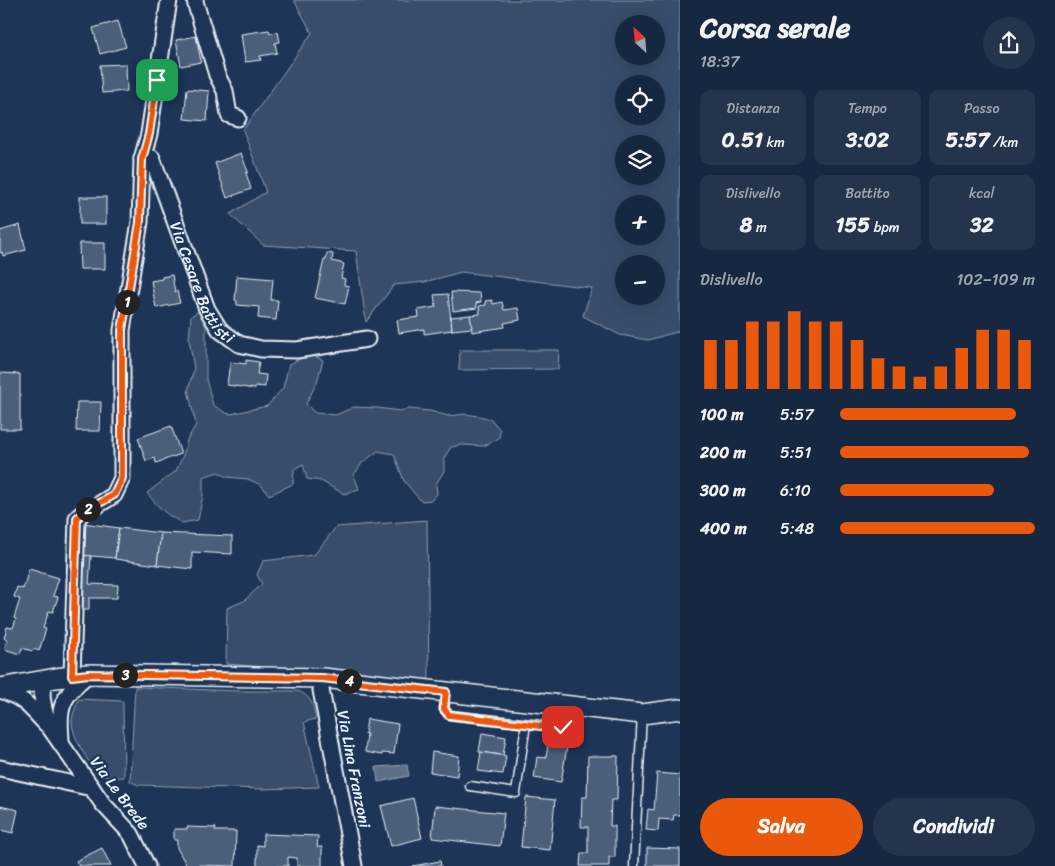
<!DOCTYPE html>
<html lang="it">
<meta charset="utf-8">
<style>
body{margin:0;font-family:Sriracha,sans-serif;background:#23344c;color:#f1f3f6;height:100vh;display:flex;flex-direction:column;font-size:19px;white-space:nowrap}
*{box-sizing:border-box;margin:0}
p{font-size:16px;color:#9ea6b1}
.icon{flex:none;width:28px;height:28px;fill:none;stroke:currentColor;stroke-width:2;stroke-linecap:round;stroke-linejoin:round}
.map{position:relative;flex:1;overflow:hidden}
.side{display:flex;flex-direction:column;background:#162841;width:375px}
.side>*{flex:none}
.needle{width:32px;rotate:334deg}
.fabs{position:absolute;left:615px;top:15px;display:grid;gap:10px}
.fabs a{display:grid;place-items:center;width:50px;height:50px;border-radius:50%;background:#162841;box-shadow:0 5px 20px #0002,0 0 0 1px #35445a;font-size:25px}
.pin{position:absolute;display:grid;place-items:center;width:42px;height:42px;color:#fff;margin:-21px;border-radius:10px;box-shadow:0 2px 8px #0006}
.km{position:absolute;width:25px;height:25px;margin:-12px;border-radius:50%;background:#222;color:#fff;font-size:14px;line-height:25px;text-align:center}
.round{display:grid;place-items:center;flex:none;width:52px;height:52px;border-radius:26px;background:#23344c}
.headline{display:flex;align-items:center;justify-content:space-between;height:85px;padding:0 20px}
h1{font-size:28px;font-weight:700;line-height:38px}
.stats{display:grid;grid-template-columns:repeat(3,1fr);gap:8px;height:85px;padding:5px 20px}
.stats div{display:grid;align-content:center;border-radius:10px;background:#23344c;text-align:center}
.stats b{font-size:21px;font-weight:700}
.stats small{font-size:14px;font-weight:400}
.stats p{font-size:14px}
.chart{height:140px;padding:10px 20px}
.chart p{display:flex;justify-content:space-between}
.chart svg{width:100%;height:90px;margin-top:5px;stroke:#ea580c;stroke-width:6}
.action{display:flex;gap:10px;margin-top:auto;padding:10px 20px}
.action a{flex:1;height:58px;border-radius:30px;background:#ea580c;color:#fff;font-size:20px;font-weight:700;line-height:58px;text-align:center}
.action a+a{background:#23344c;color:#f1f3f6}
ul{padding:0 20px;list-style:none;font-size:16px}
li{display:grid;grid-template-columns:80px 60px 1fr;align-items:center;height:38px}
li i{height:12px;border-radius:6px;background:#ea580c}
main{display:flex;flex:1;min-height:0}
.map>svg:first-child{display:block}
</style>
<main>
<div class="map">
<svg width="680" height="866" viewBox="0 0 680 866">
<rect width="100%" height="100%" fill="#1d3557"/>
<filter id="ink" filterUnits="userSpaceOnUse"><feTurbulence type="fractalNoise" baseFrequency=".02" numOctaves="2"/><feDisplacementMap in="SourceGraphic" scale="10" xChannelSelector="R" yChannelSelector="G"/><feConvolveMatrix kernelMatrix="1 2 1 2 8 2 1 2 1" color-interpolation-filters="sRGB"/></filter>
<g filter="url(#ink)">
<g fill="#374d6c" stroke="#909fb2" fill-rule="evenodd">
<path d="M 294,0 L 680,0 L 680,331 L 648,340 L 620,335 L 583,316 L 592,288 L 461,272 L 425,282 L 394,285 L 366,322 L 356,251 L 263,245 L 230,214 L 266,192 L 243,130 L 312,33 ZM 624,24 L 656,24 L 656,56 L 624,56 ZM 624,84 L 656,84 L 656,116 L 624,116 ZM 624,144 L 656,144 L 656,176 L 624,176 ZM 624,204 L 656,204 L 656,236 L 624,236 ZM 624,264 L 656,264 L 656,296 L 624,296 Z"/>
<path d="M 200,310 L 206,327 L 206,379 L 213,405 L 226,413 L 231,414 L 267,406 L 283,388 L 289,364 L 310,354 L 323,360 L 317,382 L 306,404 L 315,413 L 336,415 L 354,407 L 377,408 L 400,411 L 409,409 L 430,411 L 448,416 L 465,414 L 479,416 L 491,419 L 500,430 L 499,438 L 484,446 L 461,445 L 451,447 L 444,458 L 444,471 L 436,484 L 437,494 L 432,500 L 421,501 L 404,481 L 394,454 L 378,451 L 362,463 L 354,475 L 359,489 L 344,494 L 321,481 L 307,479 L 303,464 L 294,469 L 293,484 L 269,495 L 261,485 L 248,479 L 227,477 L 218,472 L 203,477 L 203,495 L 198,520 L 182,523 C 164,513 160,509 147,493 L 176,471 L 184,453 L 187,440 L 196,425 L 188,390 L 194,369 L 189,339 L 191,316 Z"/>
<path d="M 460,350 L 559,350 L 558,369 L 459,370 Z"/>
<path d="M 427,520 L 429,681 L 226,664 L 227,608 L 244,601 L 262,584 L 257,575 L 263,561 L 314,555 L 336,527 Z"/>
<path d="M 135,687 L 239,691 L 298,691 C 312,697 313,705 316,719 L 304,722 L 319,787 L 264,789 L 138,785 L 130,781 Z"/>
<path d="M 79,699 L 123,701 L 124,777 C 118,777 110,778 104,776 C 91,771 72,736 72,722 C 72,714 76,707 79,699 Z"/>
</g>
<path fill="#5d7089" stroke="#95a4b5" d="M 407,765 L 409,776 L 378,782 L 376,767 Z"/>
<g fill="#495e7a" stroke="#e8f1f8">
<path d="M 118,21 L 126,47 L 100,54 L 93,28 Z"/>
<path d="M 269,30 L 270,33 L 278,32 L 280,42 L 275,43 L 277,53 L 260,56 L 261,60 L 245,62 L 241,34 Z"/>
<path d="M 196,36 L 201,62 L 181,66 L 176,40 Z"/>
<path d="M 126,64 L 127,91 L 102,93 L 100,65 Z"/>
<path d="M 187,89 L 209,91 L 207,121 L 184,119 Z"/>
<path d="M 241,153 L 248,172 L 246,173 L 251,189 L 227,198 L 215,163 Z"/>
<rect x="80" y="197" width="26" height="27"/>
<path d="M 20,225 L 26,250 L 3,256 L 2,252 L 0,253 L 0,231 Z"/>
<path d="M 79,243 L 105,243 L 105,269 L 80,269 Z"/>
<path d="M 327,253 L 333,254 L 332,261 L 344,264 L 341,278 L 345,279 L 344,285 L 349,286 L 345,304 L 315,298 L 324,260 L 326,260 Z"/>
<path d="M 172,275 L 175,292 L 177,291 L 180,303 L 156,308 L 151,281 L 162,279 L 162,277 Z"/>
<path d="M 237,276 L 273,279 L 271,300 L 278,300 L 276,320 L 258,318 L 259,307 L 237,305 L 237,301 L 235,300 Z"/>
<path d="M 451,292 L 480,293 L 481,302 L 476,303 L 477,308 L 453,311 Z"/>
<path d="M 448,294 L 452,330 L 424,334 L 424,329 L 399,333 L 397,320 L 419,317 L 418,310 L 436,307 L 434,295 Z"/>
<path d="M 492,300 L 493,304 L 502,302 L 504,310 L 518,308 L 520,320 L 504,323 L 505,327 L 472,332 L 470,315 L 480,314 L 479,306 L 486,305 L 485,301 Z"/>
<path d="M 470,315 L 472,328 L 452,330 L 451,317 Z"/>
<path d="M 246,360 L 259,362 L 257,374 L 266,375 L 265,387 L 255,386 L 255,389 L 227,385 L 230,362 L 246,364 Z"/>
<path d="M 0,373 L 20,374 L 20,429 L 0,429 Z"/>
<path d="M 77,402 L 101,402 L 100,431 L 76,431 Z"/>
<path d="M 171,426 L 181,454 L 156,463 L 155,458 L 146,461 L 138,438 Z"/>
<path d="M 83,523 L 119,528 L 115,558 L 80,555 Z"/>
<path d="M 119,528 L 161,533 L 157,565 L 115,559 Z"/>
<path d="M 161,533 L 232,536 L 232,554 L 192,552 L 192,569 L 157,565 Z"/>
<path d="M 80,555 L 91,556 L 89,584 L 118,585 L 117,598 L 89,598 L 89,610 L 79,610 Z"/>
<path d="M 29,569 L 59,578 L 53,596 L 58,597 L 53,612 L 49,611 L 43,628 L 46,629 L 39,651 L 34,649 L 33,651 L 22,648 L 20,654 L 4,649 L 8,639 L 4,638 L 7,627 L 13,628 L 16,619 L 14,618 L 20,599 L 14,597 L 17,587 L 23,589 Z"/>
<path d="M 367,719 L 398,724 L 394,754 L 382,753 L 382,755 L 365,752 L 367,734 L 365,734 Z"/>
<path d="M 482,733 L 506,737 L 503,755 L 479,752 Z"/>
<path d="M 548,744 L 567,747 L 561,782 L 534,778 L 537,757 L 546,758 Z"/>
<path d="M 432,752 L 459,756 L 457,776 L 430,772 Z"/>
<path d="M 481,752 L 506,756 L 503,774 L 478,771 Z"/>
<path d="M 588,756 L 618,756 L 617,800 L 611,800 L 610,826 L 615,826 L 615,857 L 609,857 L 609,866 L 580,866 L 581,853 L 588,853 L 588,827 L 581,827 L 582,797 L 587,797 Z"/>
<path d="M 657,773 L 680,775 L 680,815 L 674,815 L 673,820 L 659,819 L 658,831 L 646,830 L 648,809 L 654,810 Z"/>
<path d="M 526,797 L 555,800 L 550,850 L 521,847 Z"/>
<path d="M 413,798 L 422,838 L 391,846 L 381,806 Z"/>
<path d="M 0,806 L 18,810 L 13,833 L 0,830 Z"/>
<path d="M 435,806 L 504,813 L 500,846 L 432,838 Z"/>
<path d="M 187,827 L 216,828 L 215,831 L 236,831 L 235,866 L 198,865 L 198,866 L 187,866 L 177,848 L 177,840 L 174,840 L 174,829 L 187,829 Z"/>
<path d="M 263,834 L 318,836 L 317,847 L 322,847 L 322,866 L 297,866 L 297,858 L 288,857 L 288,866 L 257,866 L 257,845 L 263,846 Z"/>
<path d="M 102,848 L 111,866 L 79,866 L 76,861 Z"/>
<path d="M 647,848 L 680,849 L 680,866 L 647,866 Z"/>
<path d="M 440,861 L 441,866 L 413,866 Z"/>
</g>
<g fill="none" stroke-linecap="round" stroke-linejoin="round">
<g stroke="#e8f1f8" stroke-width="11">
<g id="service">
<path d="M 446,692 L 444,709 L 449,715 L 559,727 L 563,727 L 564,724 L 566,707"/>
<path d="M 470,786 L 516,793 L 526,724"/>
<path d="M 634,866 L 642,714"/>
</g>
</g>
<g stroke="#e8f1f8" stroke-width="19">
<g id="minor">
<path d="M 195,0 L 196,5 L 217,75 L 225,91 L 229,115 L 238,118"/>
<path d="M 142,159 L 149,134 L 169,0"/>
<path id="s1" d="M 72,676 L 77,518 L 86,510 L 98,505 L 114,495 L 122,478 L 122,330 L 140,222 L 142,159 L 152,158 L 207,309 L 220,330 L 239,344 L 261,349 L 297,350 L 367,339"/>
<path d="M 323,678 L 321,690 L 354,866"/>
<path d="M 43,680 L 42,696 L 44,709 L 50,728 L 103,804 L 131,834 L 147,866"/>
<path d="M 0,690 C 23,697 30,707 46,724"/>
<path d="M 61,743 C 61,733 59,722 61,712 C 63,696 77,684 88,674"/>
<path d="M 0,768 L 92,788"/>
</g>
</g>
<g stroke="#e8f1f8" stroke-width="22">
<path id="tertiary" d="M 0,688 L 56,678 L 88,674 L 323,678 L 642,714 L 680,709"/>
</g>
<use href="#service" stroke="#1d3557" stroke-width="8"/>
<use href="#minor" stroke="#1d3557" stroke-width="15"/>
<use href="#tertiary" stroke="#1d3557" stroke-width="19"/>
</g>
</g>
<g fill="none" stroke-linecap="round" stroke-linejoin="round" filter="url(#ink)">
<g stroke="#fff" stroke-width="10">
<path id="route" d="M 157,80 L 149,134 L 142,159 L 140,222 L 122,330 L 122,478 L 114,495 L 98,504 L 86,510 L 77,518 L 72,676 L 88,674 L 322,678 L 446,692 L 444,709 L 449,715 L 558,728 L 563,727"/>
</g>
<use href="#route" stroke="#ea580c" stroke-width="6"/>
</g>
<g text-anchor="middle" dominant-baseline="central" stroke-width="4.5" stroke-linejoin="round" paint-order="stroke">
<g font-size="16" fill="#e8f1f8" stroke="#1d3557">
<text stroke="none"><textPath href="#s1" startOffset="686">Via Cesare Battisti</textPath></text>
<text transform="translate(354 769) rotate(79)">Via Lina Franzoni</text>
<text transform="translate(120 793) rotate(53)">Via Le Brede</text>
</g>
</g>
</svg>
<div class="fabs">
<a><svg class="needle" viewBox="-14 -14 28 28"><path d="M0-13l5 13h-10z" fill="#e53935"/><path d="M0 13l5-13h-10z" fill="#9ea6b1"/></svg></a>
<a><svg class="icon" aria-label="locate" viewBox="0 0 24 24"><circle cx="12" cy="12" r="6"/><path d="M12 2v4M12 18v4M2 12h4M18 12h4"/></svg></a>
<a><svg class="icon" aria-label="layers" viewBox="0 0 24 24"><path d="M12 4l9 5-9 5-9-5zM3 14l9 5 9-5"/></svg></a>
<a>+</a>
<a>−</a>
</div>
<div class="pin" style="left:157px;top:80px;background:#1e9e55"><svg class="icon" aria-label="arrive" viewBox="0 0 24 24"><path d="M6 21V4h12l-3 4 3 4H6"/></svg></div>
<div class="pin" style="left:563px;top:727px;background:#d93025"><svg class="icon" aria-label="check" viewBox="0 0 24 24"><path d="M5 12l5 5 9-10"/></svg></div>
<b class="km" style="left:127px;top:302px">1</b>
<b class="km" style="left:88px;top:509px">2</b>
<b class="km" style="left:125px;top:675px">3</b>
<b class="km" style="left:349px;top:681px">4</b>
</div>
<section class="side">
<div class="headline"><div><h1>Corsa serale</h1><p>18:37</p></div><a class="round"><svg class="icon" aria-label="share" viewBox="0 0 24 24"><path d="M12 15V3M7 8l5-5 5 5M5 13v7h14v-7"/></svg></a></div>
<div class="stats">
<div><p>Distanza</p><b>0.51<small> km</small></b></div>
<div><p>Tempo</p><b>3:02</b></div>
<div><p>Passo</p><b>5:57<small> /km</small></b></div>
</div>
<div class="stats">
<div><p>Dislivello</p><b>8<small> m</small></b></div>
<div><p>Battito</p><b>155<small> bpm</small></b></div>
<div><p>kcal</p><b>32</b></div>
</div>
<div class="chart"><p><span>Dislivello</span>102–109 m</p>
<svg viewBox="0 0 160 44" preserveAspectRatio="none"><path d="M5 44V20M15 44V20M25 44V11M35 44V11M45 44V6M55 44V11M65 44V11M75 44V20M85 44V29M95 44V33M105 44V38M115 44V33M125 44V24M135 44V15M145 44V15M155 44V20"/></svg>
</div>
<ul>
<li><b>100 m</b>5:57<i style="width:90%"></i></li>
<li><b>200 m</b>5:51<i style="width:97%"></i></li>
<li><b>300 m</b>6:10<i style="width:79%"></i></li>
<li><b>400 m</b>5:48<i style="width:100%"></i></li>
</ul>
<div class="action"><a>Salva</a><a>Condividi</a></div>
</section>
</main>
